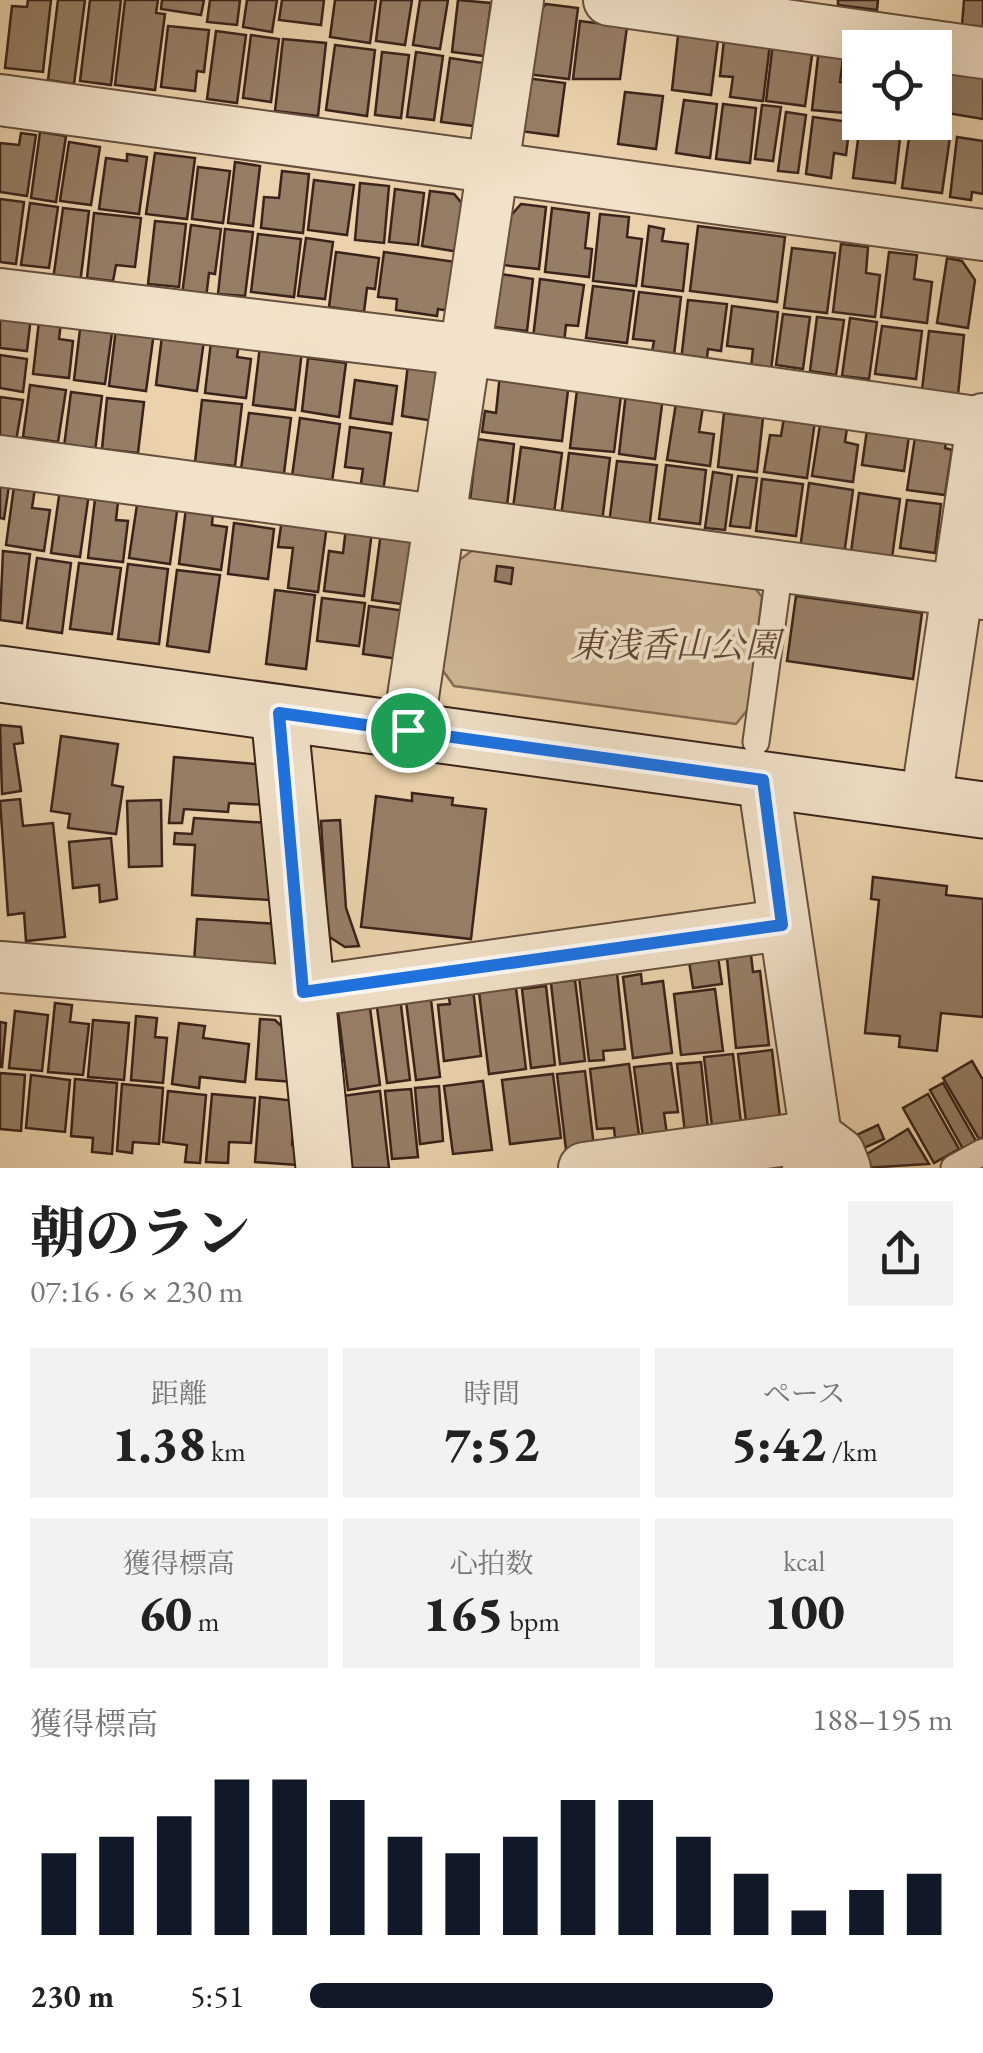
<!DOCTYPE html>
<html lang="ja">
<meta charset="utf-8">
<style>
body{margin:0;font-family:"EB Garamond","Noto Serif JP",serif;background:#f2f2f2;color:#222;height:100vh;display:flex;flex-direction:column;font-size:38px;white-space:nowrap}
*{box-sizing:border-box;margin:0}
p{font-size:32px;color:#767676}
.icon{flex:none;width:55px;height:55px;fill:none;stroke:currentColor;stroke-width:2;stroke-linecap:round;stroke-linejoin:round}
.map{position:relative;height:1168px;overflow:hidden}
.sheet{display:flex;flex-direction:column;background:#fff;flex:1}
.sheet>*{flex:none}
.fabs{position:absolute;left:842px;top:30px;display:grid;gap:20px}
.fabs a{display:grid;place-items:center;width:110px;height:110px;border-radius:0px;background:#fff;box-shadow:0 10px 40px #0002;font-size:50px}
.pin{position:absolute;display:grid;place-items:center;width:85px;height:85px;color:#fff;margin:-42px;border:5px solid #fff;border-radius:50%;box-shadow:0 2px 10px #0007}
.round{display:grid;place-items:center;flex:none;width:105px;height:105px;border-radius:0px;background:#f2f2f2}
.summary{display:flex;align-items:center;justify-content:space-between;height:170px;padding:0 30px}
h1{font-size:55px;font-weight:800;line-height:75px}
.stats{display:grid;grid-template-columns:repeat(3,1fr);gap:15px;height:170px;padding:10px 30px}
.stats div{display:grid;align-content:center;border-radius:0px;background:#f2f2f2;text-align:center}
.stats b{font-size:50px;font-weight:800}
.stats small{font-size:28px;font-weight:400}
.stats p{font-size:28px}
.chart{height:280px;padding:20px 30px}
.chart p{display:flex;justify-content:space-between}
.chart svg{width:100%;height:180px;margin-top:10px;stroke:#111827;stroke-width:6}
ul{padding:0 30px;list-style:none;font-size:32px}
li{display:grid;grid-template-columns:160px 120px 1fr;align-items:center;height:75px}
li i{height:25px;border-radius:12px;background:#111827}
.map>svg:first-child{display:block}
</style>
<div class="map">
<svg width="983" height="1168" viewBox="0 0 983 1168">
<rect width="100%" height="100%" fill="#ebd2ac"/>
<filter id="stains"><feTurbulence type="fractalNoise" baseFrequency=".002" numOctaves="4"/><feColorMatrix values="0 0 0 0 .2 0 0 0 0 .09 0 0 0 0 .02 0 0 0 .5 -.17"/></filter>
<radialGradient id="worn" r=".72"><stop offset=".6" stop-color="#630" stop-opacity="0"/><stop offset="1" stop-color="#630" stop-opacity=".3"/></radialGradient>
<path fill="#cdb493" stroke="#846c56" stroke-width="2.5" d="M 478,546 L 749,581 L 762,597 L 749,708 L 736,724 L 454,686 L 441,668 L 457,562 Z"/>
<g fill="#967e66" stroke="#3a231a" stroke-width="2.5">
<path d="M 28,0 L 51,0 L 43,72 L 5,68 L 12,6 L 27,7 Z"/>
<path d="M 58,0 L 85,0 L 74,84 L 48,80 Z"/>
<path d="M 90,0 L 121,0 L 111,85 L 80,81 Z"/>
<path d="M 125,0 L 158,0 L 156,13 L 165,14 L 155,90 L 115,85 Z"/>
<path d="M 162,0 L 204,0 L 201,15 L 161,9 Z"/>
<path d="M 210,0 L 240,0 L 237,25 L 207,22 Z"/>
<path d="M 247,0 L 277,0 L 272,32 L 243,27 Z"/>
<path d="M 282,0 L 324,0 L 321,25 L 279,20 Z"/>
<path d="M 335,0 L 376,0 L 370,43 L 330,37 Z"/>
<path d="M 381,0 L 412,0 L 405,45 L 376,41 Z"/>
<path d="M 420,0 L 448,0 L 440,49 L 413,45 Z"/>
<path d="M 458,0 L 491,3 L 484,56 L 452,52 Z"/>
<path d="M 838,0 L 878,0 L 877,10 L 838,5 Z"/>
<path d="M 964,0 L 983,0 L 983,27 L 962,25 Z"/>
<path d="M 546,4 L 578,8 L 569,79 L 526,74 L 533,17 Z"/>
<path d="M 580,21 L 627,27 L 620,79 L 573,79 Z"/>
<path d="M 168,26 L 209,30 L 204,72 L 197,71 L 195,91 L 161,87 Z"/>
<path d="M 679,27 L 719,32 L 711,95 L 672,90 Z"/>
<path d="M 216,31 L 246,35 L 237,103 L 207,99 Z"/>
<path d="M 725,31 L 771,36 L 763,101 L 730,97 L 733,77 L 720,76 Z"/>
<path d="M 251,35 L 279,39 L 271,102 L 243,98 Z"/>
<path d="M 283,39 L 326,43 L 318,116 L 275,111 Z"/>
<path d="M 773,43 L 813,48 L 805,106 L 766,101 Z"/>
<path d="M 335,45 L 375,50 L 367,116 L 326,110 Z"/>
<path d="M 819,48 L 844,51 L 840,82 L 859,84 L 856,114 L 812,110 Z"/>
<path d="M 382,52 L 409,55 L 401,118 L 375,115 Z"/>
<path d="M 416,52 L 443,56 L 434,120 L 407,117 Z"/>
<path d="M 450,58 L 483,63 L 474,126 L 441,122 Z"/>
<path d="M 935,67 L 983,67 L 983,119 L 935,111 Z"/>
<path d="M 526,78 L 565,83 L 558,136 L 520,131 Z"/>
<path d="M 625,92 L 663,96 L 656,149 L 618,144 Z"/>
<path d="M 684,100 L 717,104 L 710,158 L 676,153 Z"/>
<path d="M 723,104 L 756,108 L 750,163 L 716,159 Z"/>
<path d="M 762,105 L 781,107 L 773,161 L 755,159 Z"/>
<path d="M 786,112 L 806,115 L 798,173 L 778,171 Z"/>
<path d="M 813,117 L 850,122 L 846,155 L 834,153 L 831,178 L 806,174 Z"/>
<path d="M 860,124 L 901,129 L 895,183 L 853,178 Z"/>
<path d="M 910,130 L 950,137 L 942,193 L 902,188 Z"/>
<path d="M 40,132 L 66,136 L 56,202 L 31,198 Z"/>
<path d="M 21,133 L 36,135 L 27,196 L 0,192 L 0,143 L 19,145 Z"/>
<path d="M 957,137 L 983,141 L 983,194 L 972,192 L 971,200 L 950,197 Z"/>
<path d="M 69,142 L 100,147 L 91,205 L 60,201 Z"/>
<path d="M 155,153 L 195,158 L 187,219 L 146,214 Z"/>
<path d="M 127,154 L 147,157 L 139,214 L 99,209 L 106,158 L 127,161 Z"/>
<path d="M 235,162 L 260,166 L 253,226 L 228,223 Z"/>
<path d="M 198,167 L 230,171 L 223,223 L 192,219 Z"/>
<path d="M 282,171 L 309,174 L 303,233 L 261,228 L 264,197 L 279,198 Z"/>
<path d="M 314,180 L 354,185 L 347,235 L 308,230 Z"/>
<path d="M 360,183 L 389,186 L 384,243 L 355,240 Z"/>
<path d="M 395,189 L 424,193 L 418,245 L 389,242 Z"/>
<path d="M 430,191 L 454,194 L 465,207 L 459,252 L 422,246 Z"/>
<path d="M 0,199 L 24,202 L 16,264 L 0,262 Z"/>
<path d="M 30,203 L 58,207 L 49,268 L 21,265 Z"/>
<path d="M 521,204 L 546,207 L 539,269 L 502,265 L 507,220 Z"/>
<path d="M 63,208 L 89,211 L 80,284 L 53,280 Z"/>
<path d="M 552,208 L 589,213 L 585,248 L 592,249 L 589,277 L 545,272 Z"/>
<path d="M 94,213 L 141,218 L 135,267 L 116,265 L 113,281 L 87,278 Z"/>
<path d="M 600,214 L 629,217 L 627,237 L 642,239 L 636,286 L 593,281 Z"/>
<path d="M 155,221 L 186,224 L 179,287 L 148,284 Z"/>
<path d="M 191,225 L 221,229 L 215,274 L 209,273 L 206,298 L 182,295 Z"/>
<path d="M 649,226 L 664,229 L 662,241 L 688,244 L 683,291 L 642,286 Z"/>
<path d="M 698,226 L 785,237 L 777,302 L 690,291 Z"/>
<path d="M 225,229 L 253,232 L 245,296 L 218,294 Z"/>
<path d="M 258,234 L 301,239 L 294,297 L 251,292 Z"/>
<path d="M 306,238 L 333,242 L 325,299 L 298,296 Z"/>
<path d="M 841,244 L 868,247 L 866,273 L 880,275 L 875,317 L 833,312 Z"/>
<path d="M 792,248 L 835,253 L 827,313 L 784,308 Z"/>
<path d="M 336,252 L 379,258 L 375,289 L 367,288 L 364,312 L 329,307 Z"/>
<path d="M 384,252 L 456,262 L 449,311 L 438,309 L 437,316 L 396,310 L 397,299 L 378,297 Z"/>
<path d="M 889,252 L 917,255 L 914,279 L 932,282 L 927,323 L 881,317 Z"/>
<path d="M 947,258 L 962,261 L 975,280 L 968,328 L 937,323 Z"/>
<path d="M 501,274 L 533,279 L 527,331 L 494,327 Z"/>
<path d="M 540,279 L 584,285 L 578,326 L 566,325 L 564,343 L 533,338 Z"/>
<path d="M 593,286 L 634,291 L 627,343 L 586,338 Z"/>
<path d="M 639,292 L 681,297 L 674,355 L 652,352 L 654,341 L 633,339 Z"/>
<path d="M 688,300 L 727,304 L 721,351 L 708,349 L 706,365 L 681,361 Z"/>
<path d="M 0,304 L 32,308 L 27,351 L 0,348 Z"/>
<path d="M 732,306 L 778,312 L 771,370 L 751,367 L 753,349 L 727,346 Z"/>
<path d="M 40,312 L 62,314 L 59,339 L 73,341 L 69,378 L 33,374 Z"/>
<path d="M 783,314 L 810,317 L 803,369 L 776,365 Z"/>
<path d="M 817,317 L 844,320 L 836,375 L 810,371 Z"/>
<path d="M 850,318 L 877,322 L 869,379 L 842,376 Z"/>
<path d="M 117,320 L 155,325 L 146,391 L 109,386 Z"/>
<path d="M 81,321 L 113,325 L 105,384 L 74,380 Z"/>
<path d="M 882,326 L 922,331 L 916,379 L 875,374 Z"/>
<path d="M 163,328 L 205,333 L 197,391 L 156,385 Z"/>
<path d="M 929,331 L 964,335 L 958,395 L 922,390 Z"/>
<path d="M 212,333 L 240,336 L 237,357 L 251,359 L 246,398 L 205,393 Z"/>
<path d="M 260,346 L 302,351 L 295,410 L 253,405 Z"/>
<path d="M 0,355 L 27,359 L 23,392 L 0,388 Z"/>
<path d="M 308,358 L 346,363 L 339,417 L 302,411 Z"/>
<path d="M 408,364 L 440,372 L 434,421 L 402,416 Z"/>
<path d="M 500,374 L 569,382 L 562,441 L 482,432 L 485,411 L 496,413 Z"/>
<path d="M 355,380 L 397,386 L 392,424 L 350,418 Z"/>
<path d="M 30,385 L 66,390 L 58,442 L 23,437 Z"/>
<path d="M 577,390 L 621,395 L 614,452 L 570,448 Z"/>
<path d="M 71,392 L 102,396 L 95,451 L 64,447 Z"/>
<path d="M 626,393 L 663,397 L 655,459 L 619,454 Z"/>
<path d="M 0,397 L 23,400 L 15,447 L 0,445 Z"/>
<path d="M 107,398 L 144,402 L 138,453 L 102,449 Z"/>
<path d="M 202,400 L 242,404 L 235,466 L 195,462 Z"/>
<path d="M 676,403 L 703,407 L 699,432 L 714,434 L 710,466 L 667,460 Z"/>
<path d="M 249,413 L 291,418 L 283,481 L 240,476 Z"/>
<path d="M 724,413 L 763,418 L 757,472 L 718,467 Z"/>
<path d="M 784,417 L 815,421 L 807,478 L 764,472 L 770,435 L 781,436 Z"/>
<path d="M 300,418 L 340,424 L 331,489 L 291,484 Z"/>
<path d="M 821,418 L 848,421 L 845,442 L 858,445 L 853,482 L 812,476 Z"/>
<path d="M 868,423 L 910,429 L 904,471 L 862,465 Z"/>
<path d="M 350,427 L 391,433 L 382,500 L 359,497 L 363,469 L 345,467 Z"/>
<path d="M 916,431 L 947,435 L 945,448 L 952,450 L 945,495 L 907,490 Z"/>
<path d="M 477,439 L 514,444 L 507,506 L 470,501 Z"/>
<path d="M 521,447 L 562,453 L 554,513 L 513,508 Z"/>
<path d="M 569,453 L 610,458 L 602,522 L 561,517 Z"/>
<path d="M 617,461 L 657,465 L 649,529 L 609,524 Z"/>
<path d="M 666,465 L 706,470 L 700,524 L 659,519 Z"/>
<path d="M 713,472 L 732,475 L 725,530 L 705,528 Z"/>
<path d="M 738,476 L 757,478 L 750,528 L 730,526 Z"/>
<path d="M 0,477 L 10,479 L 4,519 L 0,518 Z"/>
<path d="M 15,479 L 36,482 L 32,508 L 50,510 L 44,551 L 6,545 Z"/>
<path d="M 762,479 L 803,484 L 796,536 L 756,531 Z"/>
<path d="M 809,483 L 853,490 L 844,555 L 800,549 Z"/>
<path d="M 60,489 L 89,493 L 80,557 L 51,553 Z"/>
<path d="M 859,493 L 900,499 L 892,558 L 851,552 Z"/>
<path d="M 138,498 L 178,504 L 170,564 L 129,558 Z"/>
<path d="M 95,499 L 118,502 L 116,520 L 128,521 L 123,562 L 88,558 Z"/>
<path d="M 907,500 L 941,504 L 935,553 L 900,548 Z"/>
<path d="M 186,508 L 213,512 L 212,525 L 227,527 L 221,570 L 179,564 Z"/>
<path d="M 282,519 L 327,525 L 318,592 L 288,588 L 293,548 L 278,547 Z"/>
<path d="M 234,523 L 274,529 L 268,579 L 228,574 Z"/>
<path d="M 382,525 L 418,543 L 409,605 L 372,600 Z"/>
<path d="M 346,528 L 372,531 L 364,596 L 324,591 L 329,551 L 343,553 Z"/>
<path d="M 3,551 L 30,554 L 22,623 L 0,620 Z"/>
<path d="M 37,558 L 71,563 L 62,633 L 27,628 Z"/>
<path d="M 79,563 L 121,568 L 112,634 L 70,629 Z"/>
<path d="M 128,564 L 168,569 L 159,644 L 118,639 Z"/>
<path d="M 497,566 L 513,568 L 511,584 L 495,581 Z"/>
<path d="M 177,570 L 220,575 L 209,652 L 167,646 Z"/>
<path d="M 275,590 L 315,595 L 306,669 L 266,664 Z"/>
<path d="M 796,596 L 922,613 L 913,679 L 787,661 Z"/>
<path d="M 322,598 L 365,603 L 359,646 L 317,641 Z"/>
<path d="M 369,606 L 406,611 L 399,659 L 363,654 Z"/>
<path d="M 0,725 L 21,727 L 23,743 L 14,744 L 21,791 L 2,794 Z"/>
<path d="M 61,736 L 118,744 L 112,785 L 123,787 L 116,834 L 68,828 L 70,814 L 51,811 Z"/>
<path d="M 174,757 L 256,764 L 267,805 L 229,803 L 228,812 L 184,809 L 182,823 L 169,823 Z"/>
<path d="M 412,793 L 453,798 L 452,805 L 486,809 L 471,939 L 361,927 L 376,796 L 412,801 Z"/>
<path d="M 20,799 L 23,826 L 53,823 L 65,937 L 26,941 L 24,913 L 8,915 L 0,801 Z"/>
<path d="M 161,800 L 162,866 L 129,867 L 127,801 Z"/>
<path d="M 194,818 L 268,823 L 272,855 L 269,900 L 192,895 L 195,845 L 174,844 L 175,833 L 192,834 Z"/>
<path d="M 340,820 L 346,908 L 359,946 L 345,947 L 328,936 L 321,821 Z"/>
<path d="M 111,838 L 117,899 L 100,902 L 99,885 L 73,888 L 69,842 Z"/>
<path d="M 873,877 L 947,886 L 946,895 L 983,899 L 983,1017 L 941,1013 L 937,1051 L 899,1047 L 900,1036 L 865,1033 L 879,900 L 871,899 Z"/>
<path d="M 197,919 L 280,924 L 277,968 L 194,962 Z"/>
<path d="M 751,955 L 753,972 L 760,971 L 769,1045 L 736,1048 L 727,958 Z"/>
<path d="M 718,957 L 722,984 L 693,988 L 689,961 Z"/>
<path d="M 617,973 L 625,1049 L 603,1051 L 604,1060 L 589,1061 L 579,977 Z"/>
<path d="M 641,974 L 642,984 L 663,981 L 672,1053 L 633,1058 L 623,977 Z"/>
<path d="M 575,980 L 585,1061 L 560,1064 L 551,983 Z"/>
<path d="M 546,986 L 555,1065 L 531,1068 L 522,989 Z"/>
<path d="M 516,988 L 526,1069 L 489,1074 L 479,992 Z"/>
<path d="M 473,989 L 481,1056 L 444,1061 L 438,1005 L 450,1004 L 448,992 Z"/>
<path d="M 715,989 L 723,1051 L 681,1055 L 674,994 Z"/>
<path d="M 430,991 L 440,1077 L 416,1080 L 405,993 Z"/>
<path d="M 400,997 L 410,1080 L 387,1083 L 376,1000 Z"/>
<path d="M 369,1000 L 380,1085 L 348,1090 L 337,1003 Z"/>
<path d="M 55,1003 L 72,1005 L 70,1022 L 89,1024 L 83,1075 L 48,1072 Z"/>
<path d="M 15,1011 L 48,1015 L 42,1071 L 9,1068 Z"/>
<path d="M 136,1016 L 157,1018 L 155,1037 L 167,1038 L 163,1083 L 131,1080 Z"/>
<path d="M 260,1019 L 275,1020 L 292,1036 L 293,1082 L 256,1079 Z"/>
<path d="M 93,1020 L 129,1023 L 124,1080 L 88,1077 Z"/>
<path d="M 0,1022 L 6,1023 L 2,1067 L 0,1067 Z"/>
<path d="M 179,1023 L 205,1026 L 203,1038 L 249,1044 L 245,1082 L 200,1077 L 199,1088 L 172,1084 Z"/>
<path d="M 772,1050 L 781,1126 L 747,1130 L 738,1054 Z"/>
<path d="M 733,1054 L 742,1132 L 713,1135 L 704,1057 Z"/>
<path d="M 972,1061 L 983,1080 L 983,1137 L 979,1139 L 943,1078 Z"/>
<path d="M 701,1062 L 709,1138 L 686,1141 L 677,1064 Z"/>
<path d="M 671,1063 L 678,1112 L 664,1113 L 668,1142 L 644,1145 L 634,1067 Z"/>
<path d="M 629,1064 L 639,1135 L 615,1138 L 614,1128 L 597,1129 L 590,1069 Z"/>
<path d="M 585,1071 L 594,1147 L 566,1150 L 557,1074 Z"/>
<path d="M 0,1073 L 25,1075 L 21,1131 L 0,1129 Z"/>
<path d="M 553,1074 L 561,1138 L 510,1144 L 502,1080 Z"/>
<path d="M 31,1075 L 70,1080 L 65,1132 L 26,1128 Z"/>
<path d="M 75,1079 L 117,1083 L 112,1154 L 92,1152 L 93,1138 L 71,1136 Z"/>
<path d="M 483,1081 L 492,1150 L 453,1154 L 444,1086 Z"/>
<path d="M 943,1083 L 976,1141 L 963,1149 L 930,1090 Z"/>
<path d="M 122,1084 L 163,1088 L 159,1144 L 133,1142 L 132,1153 L 117,1151 Z"/>
<path d="M 439,1086 L 443,1141 L 420,1144 L 415,1088 Z"/>
<path d="M 411,1089 L 418,1157 L 392,1159 L 385,1091 Z"/>
<path d="M 168,1091 L 206,1095 L 200,1163 L 185,1162 L 187,1145 L 163,1142 Z"/>
<path d="M 380,1091 L 389,1168 L 351,1168 L 342,1096 Z"/>
<path d="M 212,1094 L 255,1098 L 251,1143 L 229,1142 L 228,1163 L 206,1162 Z"/>
<path d="M 928,1094 L 959,1149 L 934,1163 L 903,1108 Z"/>
<path d="M 260,1097 L 296,1101 L 292,1145 L 298,1145 L 297,1165 L 255,1162 Z"/>
<path d="M 878,1125 L 884,1139 L 857,1151 L 850,1138 Z"/>
<path d="M 908,1129 L 929,1164 L 863,1168 L 857,1160 Z"/>
</g>
<g fill="none" stroke-linecap="round" stroke-linejoin="round">
<g stroke="#664f3e" stroke-width="29">
<g id="lane">
<path d="M 756,742 L 780,567"/>
<path d="M 954,1168 L 983,1152"/>
</g>
</g>
<g stroke="#664f3e" stroke-width="54">
<g id="street">
<path d="M 609,0 L 983,53"/>
<path d="M 0,100 L 983,235"/>
<path d="M 0,294 L 465,350 L 983,423"/>
<path d="M 0,461 L 983,594"/>
<path d="M 408,730 L 518,0"/>
<path d="M 763,779 L 816,1136 L 808,1168"/>
<path d="M 926,801 L 983,419"/>
<path d="M 0,967 L 303,992 L 782,925"/>
<path d="M 584,1168 L 816,1136 L 839,1153 L 845,1168"/>
</g>
</g>
<g stroke="#3a231a" stroke-width="59">
<g id="secondary">
<path d="M 0,674 L 983,810"/>
<path d="M 279,713 L 324,1168"/>
</g>
</g>
<use href="#lane" stroke="#f2e2c9" stroke-width="25"/>
<use href="#street" stroke="#f2e2c9" stroke-width="50"/>
<use href="#secondary" stroke="#f2e2c9" stroke-width="55"/>
</g>
<g fill="none" stroke-linecap="round" stroke-linejoin="round">
<g stroke="#fff" stroke-width="20">
<path id="route" d="M 279,713 L 763,780 L 782,925 L 303,992 Z"/>
</g>
<use href="#route" stroke="#1a73e8" stroke-width="12"/>
</g>
<g text-anchor="middle" dominant-baseline="central" stroke-width="8" stroke-linejoin="round" paint-order="stroke">
<g font-size="35" font-style="italic" fill="#5f4738" stroke="#f2e2c9">
<text x="675" y="644">東浅香山公園</text>
</g>
</g>
<rect width="100%" height="100%" filter="url(#stains)"/>
<rect width="100%" height="100%" fill="url(#worn)"/>
</svg>
<div class="fabs">
<a><svg class="icon" aria-label="locate" viewBox="0 0 24 24"><circle cx="12" cy="12" r="6"/><path d="M12 2v4M12 18v4M2 12h4M18 12h4"/></svg></a>
</div>
<div class="pin" style="left:408px;top:730px;background:#1e9e55"><svg class="icon" aria-label="arrive" viewBox="0 0 24 24"><path d="M6 21V4h12l-3 4 3 4H6"/></svg></div>
</div>
<section class="sheet">
<div class="summary"><div><h1>朝のラン</h1><p>07:16 · 6 × 230 m</p></div><a class="round"><svg class="icon" aria-label="share" viewBox="0 0 24 24"><path d="M12 15V3M7 8l5-5 5 5M5 13v7h14v-7"/></svg></a></div>
<div class="stats">
<div><p>距離</p><b>1.38<small> km</small></b></div>
<div><p>時間</p><b>7:52</b></div>
<div><p>ペース</p><b>5:42<small> /km</small></b></div>
</div>
<div class="stats">
<div><p>獲得標高</p><b>60<small> m</small></b></div>
<div><p>心拍数</p><b>165<small> bpm</small></b></div>
<div><p>kcal</p><b>100</b></div>
</div>
<div class="chart"><p><span>獲得標高</span>188–195 m</p>
<svg viewBox="0 0 160 44" preserveAspectRatio="none"><path d="M5 44V24M15 44V20M25 44V15M35 44V6M45 44V6M55 44V11M65 44V20M75 44V24M85 44V20M95 44V11M105 44V11M115 44V20M125 44V29M135 44V38M145 44V33M155 44V29"/></svg>
</div>
<ul>
<li><b>230 m</b>5:51<i style="width:72%"></i></li>
</ul>
</section>
